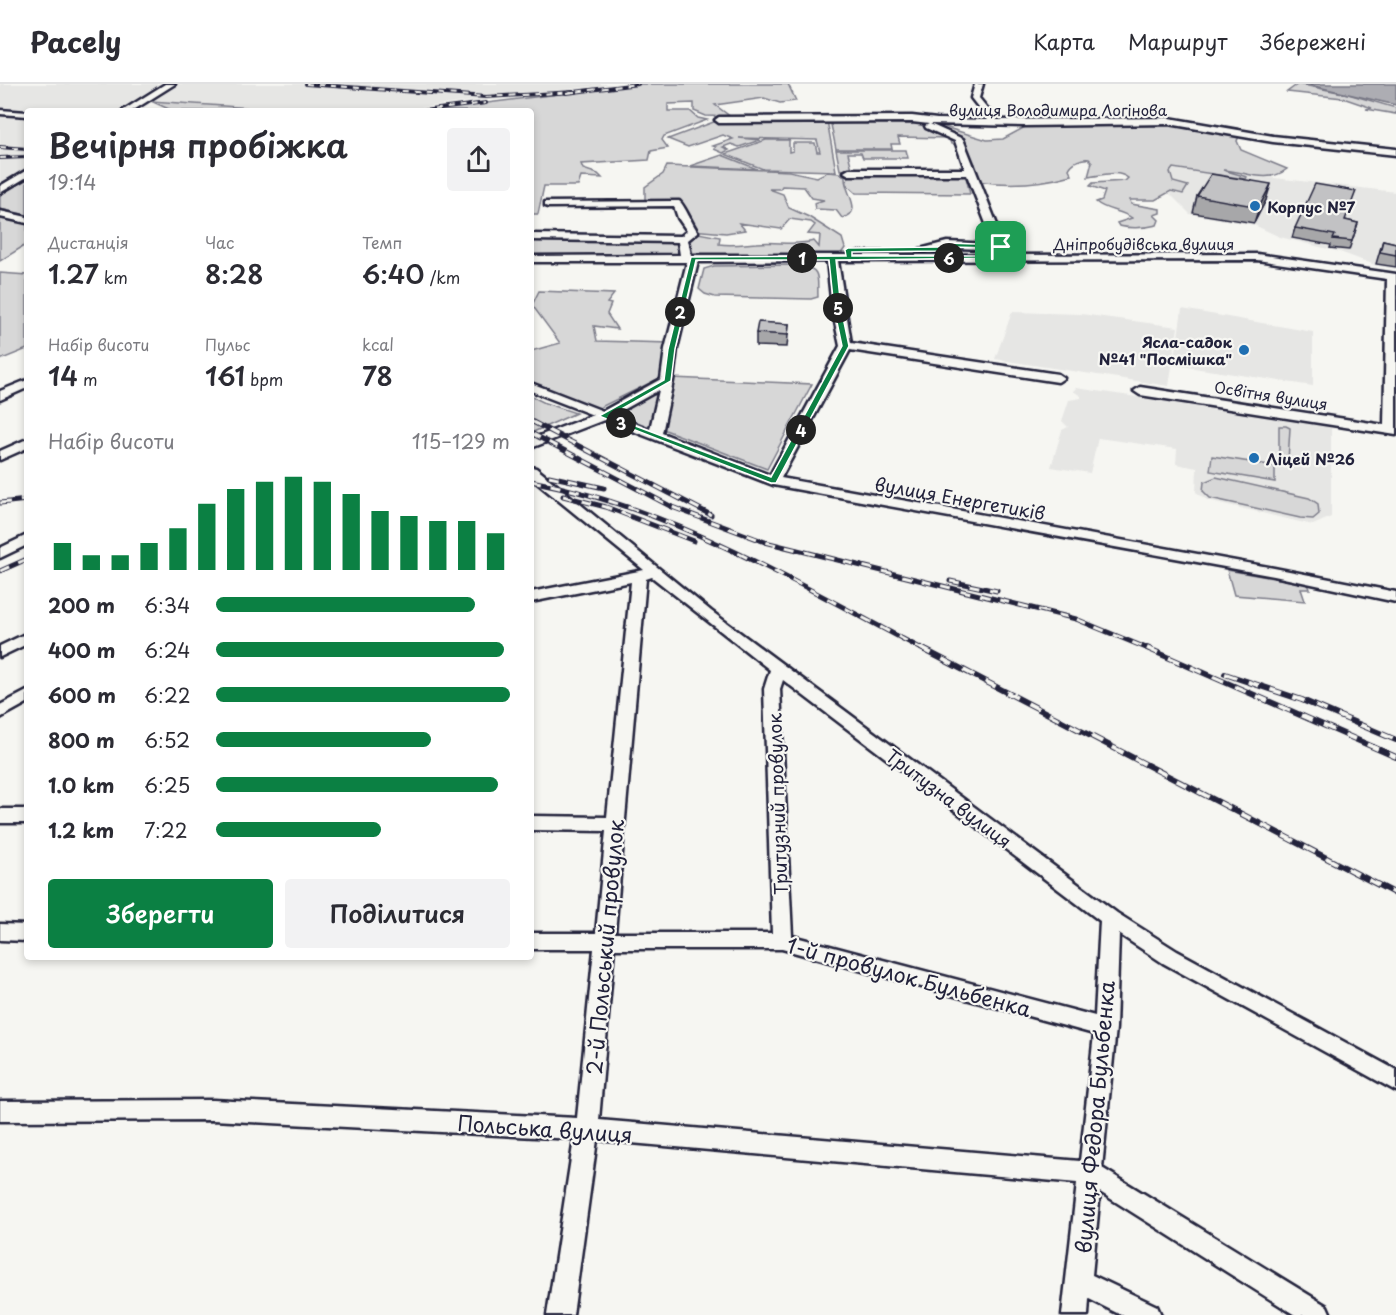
<!DOCTYPE html>
<html lang="uk">
<meta charset="utf-8">
<style>
body{margin:0;font-family:"Playpen Sans",sans-serif;background:#f2f2f3;color:#2b2b33;height:100vh;display:flex;flex-direction:column;font-size:22px;white-space:nowrap}
*{box-sizing:border-box;margin:0}
p{font-size:20px;color:#7c7c81}
.icon{flex:none;width:33px;height:33px;fill:none;stroke:currentColor;stroke-width:2;stroke-linecap:round;stroke-linejoin:round}
.map{position:relative;flex:1;overflow:hidden}
.details{position:absolute;left:24px;top:24px;width:510px;height:852px;display:flex;flex-direction:column;background:#fff;border-radius:6px;box-shadow:0 3px 9px #0003}
.details>*{flex:none}
.pin{position:absolute;display:grid;place-items:center;width:51px;height:51px;color:#fff;margin:-26px;border-radius:12px;box-shadow:0 3px 9px #0006}
.km{position:absolute;width:30px;height:30px;margin:-15px;border-radius:50%;background:#222;color:#fff;font-size:16px;line-height:30px;text-align:center}
.round{display:grid;place-items:center;flex:none;width:63px;height:63px;border-radius:6px;background:#f2f2f3}
.headline{display:flex;align-items:center;justify-content:space-between;height:102px;padding:0 24px}
h1{font-size:33px;font-weight:600;line-height:45px}
.metrics{display:grid;grid-template-columns:repeat(3,1fr);gap:9px;height:102px;padding:6px 24px}
.metrics div{display:grid;align-content:center}
.metrics b{font-size:26px;font-weight:600}
.metrics small{font-size:16px;font-weight:400}
.metrics p{font-size:16px}
.chart{height:168px;padding:12px 24px}
.chart p{display:flex;justify-content:space-between}
.chart svg{width:100%;height:108px;margin-top:6px;stroke:#0b8043;stroke-width:6}
.cta{display:flex;gap:12px;margin-top:auto;padding:12px 24px}
.cta a{flex:1;height:69px;border-radius:6px;background:#0b8043;color:#fff;font-size:24px;font-weight:600;line-height:69px;text-align:center}
.cta a+a{background:#f2f2f3;color:#2b2b33}
ul{padding:0 24px;list-style:none;font-size:20px}
li{display:grid;grid-template-columns:96px 72px 1fr;align-items:center;height:45px}
li i{height:15px;border-radius:8px;background:#0b8043}
header{display:flex;align-items:center;gap:36px;box-sizing:border-box;height:84px;padding:0 30px;background:#fff;border-bottom:2px solid #e1e1e2}
header strong{font-size:28px}
nav{display:flex;gap:33px;margin-inline-start:auto;font-size:21px}
.map>svg:first-child{display:block}
</style>
<header>
<strong>Pacely</strong>
<nav><a>Карта</a><a>Маршрут</a><a>Збережені</a></nav>
</header>
<div class="map">
<svg width="1396" height="1231" viewBox="0 0 1396 1231">
<rect width="100%" height="100%" fill="#f6f6f2"/>
<filter id="ink" filterUnits="userSpaceOnUse"><feTurbulence type="fractalNoise" baseFrequency=".0167" numOctaves="2"/><feDisplacementMap in="SourceGraphic" scale="12" xChannelSelector="R" yChannelSelector="G"/><feConvolveMatrix kernelMatrix="1 2 1 2 8 2 1 2 1" color-interpolation-filters="sRGB"/></filter>
<g filter="url(#ink)">
<g fill="#e6e6e4">
<path d="M 0,0 L 615,0 L 412,25 L 295,27 L 151,17 L 135,27 L 27,27 L 27,93 L 0,110 Z"/>
<path d="M 1167,82 L 1237,85 L 1266,93 L 1396,108 L 1396,185 L 1375,181 L 1340,168 L 1280,153 L 1254,141 L 1190,130 L 1165,105 Z"/>
<path d="M 1182,225 L 1313,248 L 1313,302 L 1174,281 Z"/>
<path d="M 1012,228 L 1081,230 L 1178,243 L 1169,302 L 995,275 Z"/>
<path d="M 1076,304 L 1326,341 L 1331,344 L 1331,433 L 1313,441 L 1207,416 L 1196,408 L 1197,384 L 1176,380 L 1177,365 L 1098,354 L 1090,389 L 1051,383 L 1062,346 L 1068,343 L 1062,337 L 1069,316 L 1081,314 L 1081,312 L 1073,307 Z"/>
</g>
<g fill="#d7d7d7" stroke="#7c7c89" stroke-width="1.5">
<path d="M 638,0 L 788,0 L 796,17 L 780,19 L 764,14 L 715,21 L 731,33 L 706,32 L 694,27 L 694,19 L 668,20 L 668,27 L 690,27 L 698,34 L 707,36 L 664,52 L 662,56 L 668,64 L 651,67 L 649,76 L 581,80 L 583,85 L 598,90 L 602,94 L 581,93 L 578,102 L 544,102 L 538,130 L 531,130 L 531,27 L 423,27 Z"/>
<path d="M 1298,0 L 1348,10 L 1396,24 L 1396,30 L 1366,25 L 1372,24 L 1343,14 L 1287,8 Z"/>
<path d="M 151,17 L 295,27 L 173,27 Z"/>
<path d="M 719,36 L 827,36 L 836,87 L 763,85 L 725,70 L 766,56 L 789,56 L 789,68 L 793,67 L 793,59 L 815,59 L 817,68 L 820,68 L 817,56 L 739,54 L 760,56 L 739,63 L 731,60 L 723,63 L 729,66 L 723,69 L 714,65 L 716,63 L 713,62 L 733,55 L 723,51 L 688,63 L 668,55 Z"/>
<path d="M 830,36 C 861,36 941,30 958,60 L 951,60 L 949,54 L 898,53 L 900,60 L 891,60 L 892,65 L 836,65 Z"/>
<path d="M 928,38 L 987,56 L 1003,55 L 1027,42 L 1169,39 L 1239,52 L 1237,57 L 1241,66 L 1287,85 C 1267,101 1245,87 1223,86 L 1247,93 L 1246,95 L 1173,84 L 1170,88 L 1173,98 L 1188,102 L 1183,110 L 1171,107 L 1155,116 L 1130,116 L 1131,120 L 1160,125 L 1160,129 L 1154,131 L 1159,136 L 1157,141 C 1145,144 1132,145 1119,142 L 1117,139 L 1132,134 C 1121,126 1106,127 1096,118 L 1102,116 L 1105,107 L 1090,102 L 1093,99 L 1125,97 L 1128,94 C 1117,85 1101,92 1088,93 L 1092,78 L 1089,75 C 1082,74 1072,78 1069,85 L 1072,91 C 1040,100 1010,102 977,97 L 973,90 L 975,80 L 968,71 L 961,55 Z"/>
<path d="M 836,66 L 906,66 L 908,74 L 863,74 L 861,69 L 848,69 L 852,85 L 840,86 Z"/>
<path d="M 722,71 L 757,85 L 690,82 Z"/>
<path d="M 667,82 L 789,87 L 817,93 L 827,88 L 839,89 L 845,92 C 843,107 866,129 842,134 L 836,126 L 815,125 L 814,119 L 824,116 L 812,114 L 804,103 L 782,102 L 780,105 L 769,105 L 783,110 L 789,124 L 809,133 L 842,154 L 845,164 L 840,171 L 685,171 L 683,155 L 693,148 L 720,153 L 719,160 C 732,162 743,160 757,159 C 777,157 794,162 814,157 L 819,163 L 820,151 L 808,150 L 815,141 L 811,138 L 790,135 L 781,145 L 739,139 L 745,146 L 726,149 L 691,146 L 680,121 L 645,119 L 645,103 L 663,90 Z"/>
<path d="M 848,89 L 965,89 L 970,110 L 856,109 L 847,101 Z"/>
<path d="M 27,92 L 27,131 L 0,125 L 0,109 Z"/>
<path d="M 0,133 L 27,138 L 27,160 L 0,177 Z"/>
<path d="M 674,155 L 678,156 L 684,168 L 678,172 L 531,173 L 531,156 Z"/>
<path d="M 971,164 L 998,166 L 1000,169 L 852,169 L 857,166 L 971,166 Z"/>
<path d="M 800,181 C 822,185 817,194 818,213 L 811,215 L 715,213 L 705,210 L 699,205 L 704,185 L 714,182 Z"/>
<path d="M 0,189 L 27,191 L 27,265 L 0,276 Z"/>
<path d="M 539,207 L 614,210 L 607,219 L 611,220 L 607,230 L 617,245 L 594,242 L 597,257 L 670,259 L 660,294 L 595,326 L 531,299 L 531,267 L 560,259 L 532,221 Z"/>
<path d="M 672,294 L 812,300 L 767,385 L 660,344 Z"/>
<path d="M 652,310 L 659,312 L 652,342 L 643,344 L 616,334 L 617,328 Z"/>
<path d="M 531,312 L 545,319 L 576,329 L 531,349 Z"/>
<path d="M 1279,342 L 1286,342 L 1290,344 L 1288,377 L 1279,375 Z"/>
<path d="M 1212,372 L 1275,382 L 1275,398 L 1210,387 Z"/>
<path d="M 1216,393 L 1309,414 L 1318,420 L 1319,430 L 1313,435 L 1300,434 L 1210,414 L 1203,407 L 1204,398 Z"/>
<path d="M 1227,486 L 1308,500 L 1310,505 L 1301,505 L 1305,517 L 1234,511 Z"/>
</g>
<path fill="#adadb3" stroke="#757583" stroke-width="1.5" d="M 1305,0 L 1396,0 L 1396,21 Z"/>
<g fill="none" stroke-linecap="round" stroke-linejoin="round">
<g stroke="#22223b" stroke-width="5">
<g id="minor">
<path d="M 165,0 L 175,0 L 132,27 L 122,27 Z"/>
<path d="M 975,0 L 983,0 L 979,14 L 997,36 L 1169,34 L 1273,52 L 1396,65 L 1396,71 L 1273,58 L 1169,40 L 1025,42 L 930,40 L 963,55 L 1009,171 L 1257,170 L 1396,190 L 1396,351 L 1140,311 L 1134,307 L 1140,303 L 1384,341 L 1387,195 L 1257,176 L 838,177 L 851,259 L 1058,290 L 1064,294 L 1058,298 L 850,266 L 781,394 L 1274,484 L 1396,508 L 1396,518 L 1274,492 L 773,401 L 604,336 L 531,364 L 531,355 L 593,331 L 531,307 L 531,299 L 603,327 L 661,295 L 665,265 L 687,178 L 531,178 L 531,172 L 680,171 L 678,158 L 531,156 L 531,150 L 681,152 L 687,147 L 678,134 L 674,122 L 548,123 L 545,122 L 545,118 L 679,117 C 684,120 692,140 698,148 L 688,156 L 691,171 L 998,171 L 997,166 C 982,165 967,164 952,164 C 941,165 930,173 920,165 L 947,158 L 994,160 L 967,91 L 849,91 L 844,88 L 849,85 L 965,85 L 955,57 L 926,44 L 925,42 L 929,40 L 912,38 L 719,39 L 715,36 L 719,33 L 912,32 L 937,35 L 988,36 L 971,14 ZM 827,177 L 832,224 L 840,262 L 770,391 L 662,349 L 673,297 L 677,265 L 698,178 ZM 659,306 L 650,345 L 614,331 Z"/>
<path d="M 0,26 L 27,28 L 27,32 L 0,30 Z"/>
<path d="M 27,86 L 27,93 L 0,109 L 0,102 Z"/>
<path d="M 0,127 L 27,133 L 27,139 L 0,133 Z"/>
<path d="M 27,296 L 27,304 L 0,316 L 0,307 Z"/>
<path d="M 27,355 L 27,364 L 0,376 L 0,367 Z"/>
<path d="M 531,383 L 536,384 L 711,527 L 1117,829 L 1177,867 L 1396,986 L 1396,1007 L 1163,879 L 1119,850 L 1116,944 L 1102,1084 L 1327,1222 L 1331,1231 L 1295,1231 L 1100,1108 L 1092,1191 L 1157,1222 L 1161,1231 L 1121,1231 L 1089,1215 L 1088,1231 L 1062,1231 L 1077,1099 L 597,1056 L 573,1231 L 547,1231 L 574,1055 L 213,1036 L 0,1037 L 0,1017 L 213,1016 L 577,1034 L 594,865 L 531,865 L 531,849 L 596,849 L 606,747 L 531,746 L 531,732 L 607,733 L 631,498 L 531,518 L 531,508 L 644,486 L 531,394 ZM 652,493 L 770,586 L 764,605 L 772,849 L 615,849 L 646,495 ZM 783,596 L 1100,837 L 1095,932 L 792,852 L 780,605 ZM 614,865 L 782,865 L 1094,950 L 1080,1077 L 599,1036 Z"/>
<path d="M 27,451 L 27,461 L 0,474 L 0,464 Z"/>
<path d="M 27,549 L 27,560 L 0,573 L 0,562 Z"/>
<path d="M 27,607 L 27,619 L 0,634 L 0,621 Z"/>
<rect x="0" y="725" width="27" height="14"/>
<path d="M 0,840 L 27,841 L 27,857 L 0,856 Z"/>
</g>
</g>
<use href="#minor" fill="#f6f6f2" fill-rule="evenodd"/>
<g stroke="#22223b" stroke-width="4">
<g id="rail-far2">
<path d="M 306,0 L 486,13 L 575,8"/>
<path d="M 566,9 L 638,0"/>
<path d="M 423,27 L 486,19"/>
<path d="M 0,63 L 27,65"/>
<path d="M 0,74 L 27,73"/>
</g>
</g>
<g stroke="#22223b" stroke-width="5">
<g id="rail-far1">
<path d="M 531,337 L 711,431"/>
<path d="M 531,349 L 672,423 L 765,458 L 1076,535 L 1151,566"/>
<path d="M 549,392 L 604,404"/>
<path d="M 531,397 C 673,424 797,500 924,566"/>
<path d="M 563,412 L 606,423 L 694,457"/>
<path d="M 0,419 L 27,416"/>
<path d="M 0,487 L 27,475"/>
<path d="M 950,497 L 997,507"/>
</g>
</g>
<g stroke="#22223b" stroke-width="6">
<g id="rail">
<path d="M 921,564 L 1396,810"/>
<path d="M 1147,564 L 1396,673"/>
<path d="M 1225,590 L 1302,616 L 1396,656"/>
</g>
</g>
<use href="#rail-far2" stroke="#f6f6f2" stroke-width="2" stroke-dasharray="6" stroke-linecap="butt"/>
<use href="#rail-far1" stroke="#f6f6f2" stroke-width="3" stroke-dasharray="10" stroke-linecap="butt"/>
<use href="#rail" stroke="#f6f6f2" stroke-width="4" stroke-dasharray="12" stroke-linecap="butt"/>
</g>
<g fill="#a7a7a9" stroke="#22223b" stroke-width="1.5">
<path d="M 1197,112 L 1266,116 L 1254,139 L 1193,129 Z"/>
<path d="M 1345,136 L 1358,139 L 1349,166 L 1330,164 L 1331,161 L 1292,154 L 1295,144 Z"/>
<path d="M 1383,156 L 1396,159 L 1396,183 L 1376,180 Z"/>
<path d="M 789,240 L 787,263 L 756,262 L 756,249 Z"/>
</g>
<path fill="#888889" stroke="#22223b" stroke-width="1.5" d="M 1271,100 L 1266,116 L 1254,139 L 1259,123 Z"/>
<g fill="#c2c2c4" stroke="#22223b" stroke-width="1.5">
<path d="M 1211,90 L 1271,100 L 1259,123 L 1197,112 Z"/>
<path d="M 1315,100 L 1356,107 L 1345,136 L 1358,139 L 1352,157 L 1333,155 L 1335,151 L 1295,144 Z"/>
<path d="M 1383,156 L 1396,159 L 1396,171 L 1380,168 Z"/>
<path d="M 758,238 L 789,240 L 788,251 L 756,249 Z"/>
</g>
</g>
<path fill="#0b8043" stroke="#fff" stroke-width="1.5" fill-rule="evenodd" d="M 947,159 L 1001,161 L 1004,163 L 1008,174 L 836,176 L 841,224 L 849,262 L 776,399 L 771,399 L 599,332 L 664,296 L 668,265 L 691,173 L 846,172 L 845,166 L 848,164 L 939,163 ZM 949,163 L 999,164 L 1001,172 L 852,172 L 852,168 L 940,167 ZM 696,176 L 829,176 L 834,224 L 842,262 L 771,393 L 609,332 L 671,297 L 675,265 Z"/>
<g fill="#1f6fb2" stroke="#f6f6f2" stroke-width="2">
<circle cx="1255" cy="122" r="6"/>
<circle cx="1244" cy="266" r="6"/>
<circle cx="1254" cy="374" r="6"/>
</g>
<g text-anchor="middle" dominant-baseline="central" stroke-width="4.5" stroke-linejoin="round" paint-order="stroke">
<g font-size="15" fill="#22223b" stroke="#f6f6f2">
<text x="1058" y="25">вулиця Володимира Логінова</text>
<text x="1144" y="159">Дніпробудівська вулиця</text>
<text transform="translate(1271 311) rotate(9)">Освітня вулиця</text>
</g>
<g font-size="15" font-weight="bold" fill="#22223b" stroke="#f6f6f2" text-anchor="start">
<text x="1267" y="122">Корпус №7</text>
<text x="1232" y="257" text-anchor="end">Ясла-садок<tspan x="1232" dy="17">№41 "Посмішка"</tspan></text>
<text x="1266" y="374">Ліцей №26</text>
</g>
<g font-size="18" fill="#22223b" stroke="#f6f6f2">
<text transform="translate(960 414) rotate(10)">вулиця Енергетиків</text>
<text transform="translate(949 714) rotate(37)">Тритузна вулиця</text>
<text transform="translate(777 720) rotate(-92)">Тритузний провулок</text>
</g>
<g font-size="21" fill="#22223b" stroke="#f6f6f2">
<text transform="translate(604 863) rotate(-85)">2-й Польський провулок</text>
<text transform="translate(909 892) rotate(15)">1-й провулок Бульбенка</text>
<text transform="translate(1094 1033) rotate(-85)">вулиця Федора Бульбенка</text>
<text transform="translate(545 1044) rotate(4)">Польська вулиця</text>
</g>
</g>
</svg>
<div class="pin" style="left:1001px;top:163px;background:#1e9e55"><svg class="icon" aria-label="arrive" viewBox="0 0 24 24"><path d="M6 21V4h12l-3 4 3 4H6"/></svg></div>
<b class="km" style="left:802px;top:174px">1</b>
<b class="km" style="left:680px;top:228px">2</b>
<b class="km" style="left:621px;top:339px">3</b>
<b class="km" style="left:801px;top:346px">4</b>
<b class="km" style="left:838px;top:224px">5</b>
<b class="km" style="left:949px;top:174px">6</b>
<section class="details">
<div class="headline"><div><h1>Вечірня пробіжка</h1><p>19:14</p></div><a class="round"><svg class="icon" aria-label="share" viewBox="0 0 24 24"><path d="M12 15V3M7 8l5-5 5 5M5 13v7h14v-7"/></svg></a></div>
<div class="metrics">
<div><p>Дистанція</p><b>1.27<small> km</small></b></div>
<div><p>Час</p><b>8:28</b></div>
<div><p>Темп</p><b>6:40<small> /km</small></b></div>
</div>
<div class="metrics">
<div><p>Набір висоти</p><b>14<small> m</small></b></div>
<div><p>Пульс</p><b>161<small> bpm</small></b></div>
<div><p>kcal</p><b>78</b></div>
</div>
<div class="chart"><p><span>Набір висоти</span>115–129 m</p>
<svg viewBox="0 0 160 44" preserveAspectRatio="none"><path d="M5 44V33M15 44V38M25 44V38M35 44V33M45 44V27M55 44V17M65 44V11M75 44V8M85 44V6M95 44V8M105 44V13M115 44V20M125 44V22M135 44V24M145 44V24M155 44V29"/></svg>
</div>
<ul>
<li><b>200 m</b>6:34<i style="width:88%"></i></li>
<li><b>400 m</b>6:24<i style="width:98%"></i></li>
<li><b>600 m</b>6:22<i style="width:100%"></i></li>
<li><b>800 m</b>6:52<i style="width:73%"></i></li>
<li><b>1.0 km</b>6:25<i style="width:96%"></i></li>
<li><b>1.2 km</b>7:22<i style="width:56%"></i></li>
</ul>
<div class="cta"><a>Зберегти</a><a>Поділитися</a></div>
</section>
</div>
